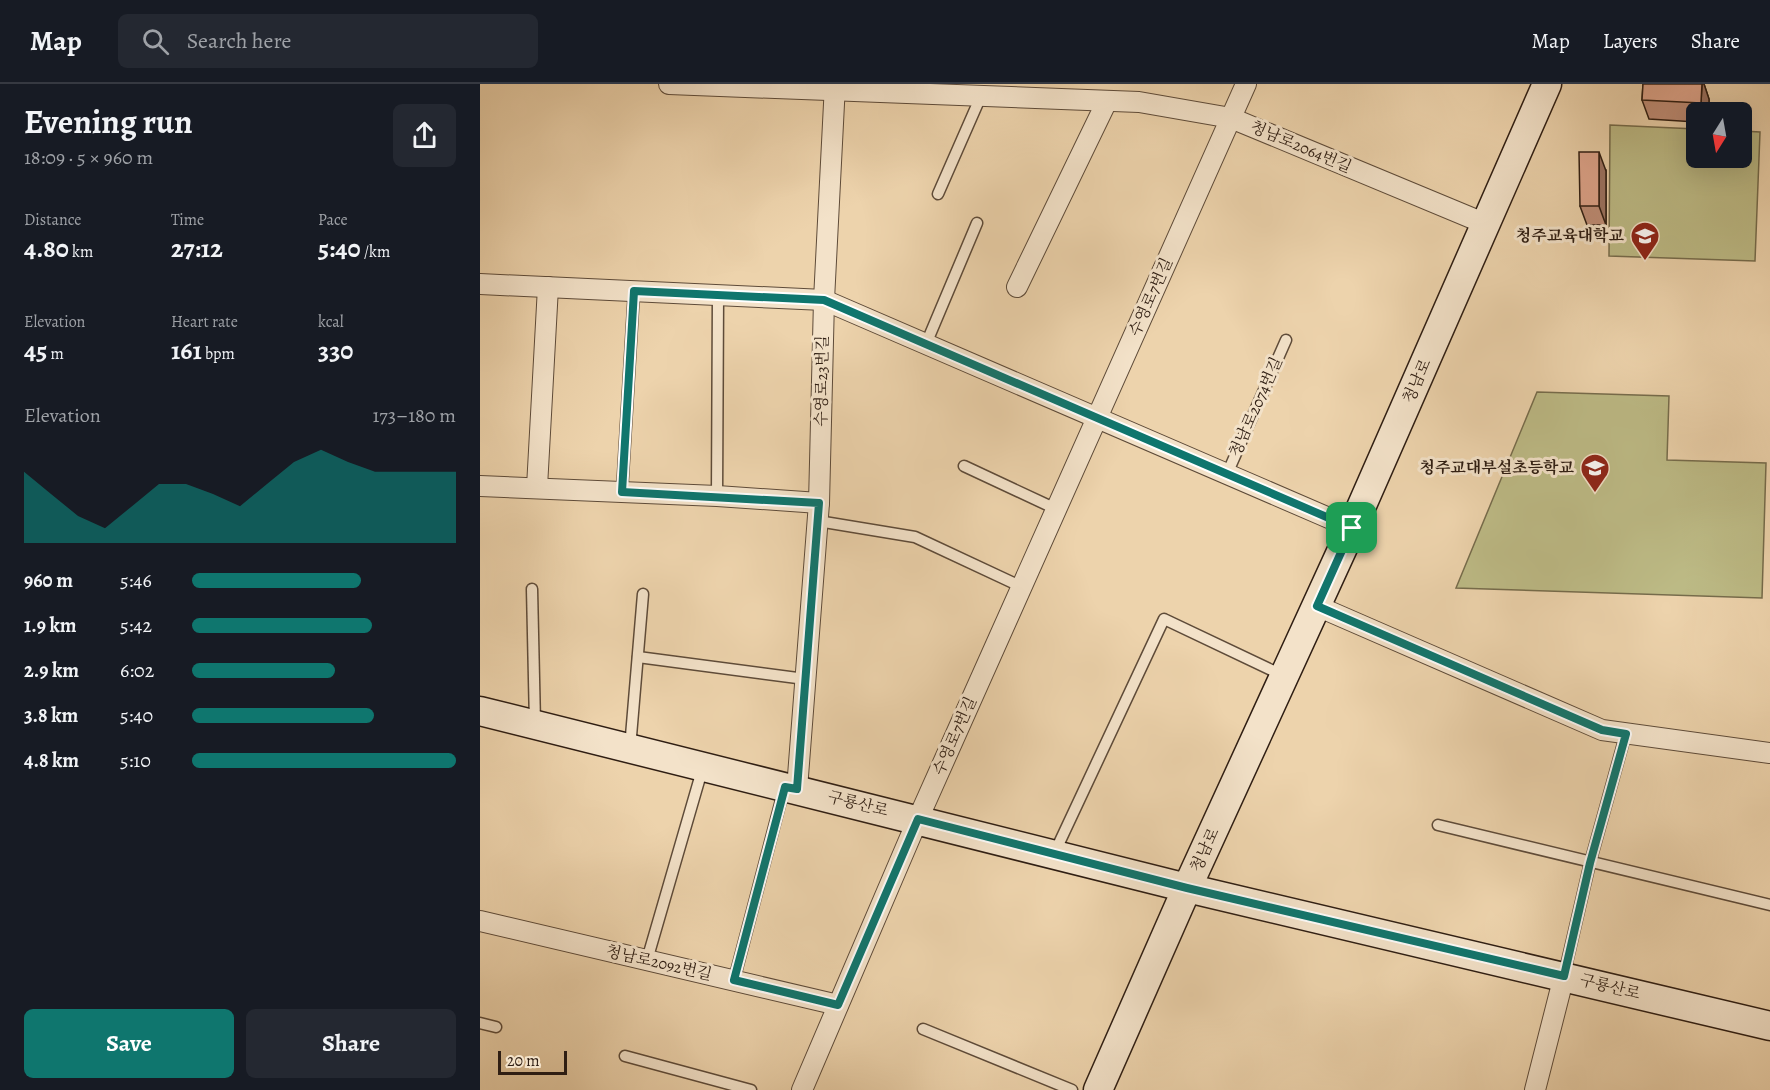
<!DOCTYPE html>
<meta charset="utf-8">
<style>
body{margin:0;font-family:Alegreya,"Noto Serif KR",serif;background:#242831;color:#f1f3f6;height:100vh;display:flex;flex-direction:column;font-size:22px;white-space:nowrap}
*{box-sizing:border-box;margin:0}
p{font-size:20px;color:#9ea1a6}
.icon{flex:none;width:33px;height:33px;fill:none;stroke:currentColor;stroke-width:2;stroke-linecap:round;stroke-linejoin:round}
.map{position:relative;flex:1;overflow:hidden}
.drawer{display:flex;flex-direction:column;background:#171b24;width:480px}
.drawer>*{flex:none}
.needle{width:39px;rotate:191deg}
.fabs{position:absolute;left:1206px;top:18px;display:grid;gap:12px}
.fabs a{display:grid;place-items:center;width:66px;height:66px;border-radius:9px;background:#171b24;box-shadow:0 6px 24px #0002;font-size:30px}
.scale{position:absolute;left:18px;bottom:15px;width:69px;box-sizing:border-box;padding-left:6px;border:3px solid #2f1e13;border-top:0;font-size:16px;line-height:21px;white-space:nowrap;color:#2f1e13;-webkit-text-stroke:4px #f3e2c9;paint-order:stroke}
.pin{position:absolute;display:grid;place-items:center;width:51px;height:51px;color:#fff;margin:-26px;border-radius:12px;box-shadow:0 3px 9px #0006}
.round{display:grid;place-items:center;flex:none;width:63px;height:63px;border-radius:9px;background:#242831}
.summary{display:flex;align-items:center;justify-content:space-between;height:102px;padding:0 24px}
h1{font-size:33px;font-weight:700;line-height:45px}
.metrics{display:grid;grid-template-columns:repeat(3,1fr);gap:9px;height:102px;padding:6px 24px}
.metrics div{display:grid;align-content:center}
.metrics b{font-size:26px;font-weight:700}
.metrics small{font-size:16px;font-weight:400}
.metrics p{font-size:16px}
.chart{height:168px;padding:12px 24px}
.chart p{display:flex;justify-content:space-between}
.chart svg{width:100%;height:108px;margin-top:6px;fill:#0f766e;opacity:.7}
.cta{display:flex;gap:12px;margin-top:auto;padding:12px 24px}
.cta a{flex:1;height:69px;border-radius:9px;background:#0f766e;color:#fff;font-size:24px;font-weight:700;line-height:69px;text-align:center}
.cta a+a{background:#242831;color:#f1f3f6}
ul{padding:0 24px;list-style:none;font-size:20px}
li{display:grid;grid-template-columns:96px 72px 1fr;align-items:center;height:45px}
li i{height:15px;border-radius:8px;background:#0f766e}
header{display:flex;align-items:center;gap:36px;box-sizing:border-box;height:84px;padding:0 30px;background:#171b24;border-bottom:2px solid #363941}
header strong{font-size:28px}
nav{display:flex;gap:33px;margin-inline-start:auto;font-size:21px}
.search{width:420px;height:54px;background:#242831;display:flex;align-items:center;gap:15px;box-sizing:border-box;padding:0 21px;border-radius:9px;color:#9ea1a6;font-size:22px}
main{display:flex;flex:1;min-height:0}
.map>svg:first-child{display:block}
</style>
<header>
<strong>Map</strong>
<div class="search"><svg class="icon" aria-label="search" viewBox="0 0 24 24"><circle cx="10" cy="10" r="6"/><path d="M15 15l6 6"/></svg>Search here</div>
<nav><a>Map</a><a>Layers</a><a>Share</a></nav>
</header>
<main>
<section class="drawer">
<div class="summary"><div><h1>Evening run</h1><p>18:09 · 5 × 960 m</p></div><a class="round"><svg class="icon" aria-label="share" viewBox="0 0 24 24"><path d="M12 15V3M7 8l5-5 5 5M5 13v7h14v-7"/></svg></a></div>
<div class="metrics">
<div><p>Distance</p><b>4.80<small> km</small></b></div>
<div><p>Time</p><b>27:12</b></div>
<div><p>Pace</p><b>5:40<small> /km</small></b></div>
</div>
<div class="metrics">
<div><p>Elevation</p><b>45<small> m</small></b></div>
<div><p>Heart rate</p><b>161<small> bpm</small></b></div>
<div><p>kcal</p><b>330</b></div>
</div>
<div class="chart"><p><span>Elevation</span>173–180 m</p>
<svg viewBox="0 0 160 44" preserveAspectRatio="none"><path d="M0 44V15L10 24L20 33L30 38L40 29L50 20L60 20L70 24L80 29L90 20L100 11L110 6L120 11L130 15L140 15L150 15L160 15V44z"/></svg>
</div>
<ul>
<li><b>960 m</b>5:46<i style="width:64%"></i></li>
<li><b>1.9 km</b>5:42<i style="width:68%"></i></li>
<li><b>2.9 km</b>6:02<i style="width:54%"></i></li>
<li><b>3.8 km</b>5:40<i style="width:69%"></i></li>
<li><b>4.8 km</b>5:10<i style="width:100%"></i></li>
</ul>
<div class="cta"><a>Save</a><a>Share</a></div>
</section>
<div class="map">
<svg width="1290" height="1006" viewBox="0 0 1290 1006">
<rect width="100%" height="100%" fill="#edd3ac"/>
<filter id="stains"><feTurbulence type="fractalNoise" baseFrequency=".00333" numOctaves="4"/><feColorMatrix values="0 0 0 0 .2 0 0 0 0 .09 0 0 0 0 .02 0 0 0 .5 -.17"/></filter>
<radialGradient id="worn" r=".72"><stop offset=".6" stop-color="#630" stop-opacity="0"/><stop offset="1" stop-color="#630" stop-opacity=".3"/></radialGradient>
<g fill="#bdbb86" stroke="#766c4c" stroke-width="1.5">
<path d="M 1130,41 L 1216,45 L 1216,74 L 1262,74 L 1262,47 L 1280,48 L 1275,177 L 1129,172 Z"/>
<path d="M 1057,308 L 1189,312 L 1187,376 L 1286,379 L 1282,514 L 976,504 Z"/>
</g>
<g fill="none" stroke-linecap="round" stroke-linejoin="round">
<g stroke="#5e4b39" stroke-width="13">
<g id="lane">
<path d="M 458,110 L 501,12"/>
<path d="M 446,260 L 497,139"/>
<path d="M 484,382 L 576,425"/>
<path d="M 747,390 L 806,256"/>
<path d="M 142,408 L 154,207"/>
<path d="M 237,412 L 238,211"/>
<path d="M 338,437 L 435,453 L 542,503"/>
<path d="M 52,505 L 55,640"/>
<path d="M 158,573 L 325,595"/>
<path d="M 150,664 L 163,510"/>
<path d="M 958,741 L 1290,821"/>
<path d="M 574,770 L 684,535 L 804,592"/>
<path d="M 167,876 L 223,683"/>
<path d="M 1084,891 L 1110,779 L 1146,649"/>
<path d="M 254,896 L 304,705"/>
<path d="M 0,939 L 16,943"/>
<path d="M 443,945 L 592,1006"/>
<path d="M 145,972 L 271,1006"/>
</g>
</g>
<g stroke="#5e4b39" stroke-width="22">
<g id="street">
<path d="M 189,0 L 659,18 L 751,34 L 1006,140"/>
<path d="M 0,200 L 344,216 L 872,444"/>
<path d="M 537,203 L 627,17"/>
<path d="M 0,402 L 237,412 L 339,419"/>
<path d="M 57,403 L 68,203"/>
<path d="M 837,522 L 1122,646 L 1290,669"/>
<path d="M 317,705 L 339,419 L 344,216 L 355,0"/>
<path d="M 0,837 L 358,921"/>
<path d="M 322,1006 L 438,735 L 766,0"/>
<path d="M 1055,1006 L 1084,892"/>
</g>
</g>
<g stroke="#2f1e13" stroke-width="31">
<g id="secondary">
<path d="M 0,627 L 707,804 L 1290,942"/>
<path d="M 618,1006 L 707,804 L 872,444 L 1067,0"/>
</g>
</g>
<use href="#lane" stroke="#f3e2c9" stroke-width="10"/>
<use href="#street" stroke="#f3e2c9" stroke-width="20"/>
<use href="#secondary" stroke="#f3e2c9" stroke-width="28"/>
</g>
<g fill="#c18f79" stroke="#2f1e13" stroke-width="1.5">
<path d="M 1163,0 L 1224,0 L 1229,15 L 1229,28 L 1216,28 L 1216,38 L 1169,35 L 1162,16 Z"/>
<path d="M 1126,87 L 1126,141 L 1107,141 L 1100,122 Z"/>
</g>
<g fill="#9d7463" stroke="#2f1e13" stroke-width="1.5">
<path d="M 1222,0 L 1224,0 L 1229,15 L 1229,28 L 1224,28 L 1221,19 Z"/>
<path d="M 1119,68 L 1126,87 L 1126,141 L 1119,122 Z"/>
</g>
<g fill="#e0a68d" stroke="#2f1e13" stroke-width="1.5">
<path d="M 1163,0 L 1222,0 L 1221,19 L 1162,16 Z"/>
<path d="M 1099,68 L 1119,68 L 1119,122 L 1100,122 Z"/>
</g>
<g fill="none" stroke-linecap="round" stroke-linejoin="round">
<g stroke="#fff" stroke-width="12">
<path id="route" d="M 154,207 L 344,216 L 872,444 L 837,522 L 1122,646 L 1146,650 L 1110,779 L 1084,892 L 707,804 L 438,735 L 358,921 L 254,896 L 305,703 L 317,705 L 339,419 L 142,408 Z"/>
</g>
<use href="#route" stroke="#0f766e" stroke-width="8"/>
</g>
<defs>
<g id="university-pin" transform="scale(1.5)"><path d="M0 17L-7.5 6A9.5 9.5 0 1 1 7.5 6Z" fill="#8f2418" stroke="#f3e2c9"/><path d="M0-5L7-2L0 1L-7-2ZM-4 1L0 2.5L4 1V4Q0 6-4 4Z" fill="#fff"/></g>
<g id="school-pin" transform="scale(1.5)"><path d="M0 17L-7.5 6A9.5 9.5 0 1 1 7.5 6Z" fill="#8f2418" stroke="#f3e2c9"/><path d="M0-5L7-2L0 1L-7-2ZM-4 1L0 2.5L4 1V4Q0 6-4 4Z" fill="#fff"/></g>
</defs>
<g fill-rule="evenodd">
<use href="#university-pin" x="1165" y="152"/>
<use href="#school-pin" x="1115" y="384"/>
</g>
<g text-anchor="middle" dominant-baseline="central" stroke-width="6" stroke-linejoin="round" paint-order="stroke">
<g font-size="16" fill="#2f1e13" stroke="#f3e2c9">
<text transform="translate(821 63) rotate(23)">청남로2064번길</text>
<text transform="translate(671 213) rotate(-66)">수영로7번길</text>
<text transform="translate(342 297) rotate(-89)">수영로23번길</text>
<text transform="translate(937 297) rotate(-66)">청남로</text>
<text transform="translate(776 323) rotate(-66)">청남로2074번길</text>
<text transform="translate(475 652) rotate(-66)">수영로7번길</text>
<text transform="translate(378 720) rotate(14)">구룡산로</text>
<text transform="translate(725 766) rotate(-65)">청남로</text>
<text transform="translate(179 879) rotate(13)">청남로2092번길</text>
<text transform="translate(1130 903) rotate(14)">구룡산로</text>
</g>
<g font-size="16" font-weight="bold" fill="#2f1e13" stroke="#f3e2c9" text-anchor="end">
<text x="1144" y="152">청주교육대학교</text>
<text x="1094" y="384">청주교대부설초등학교</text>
</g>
</g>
<rect width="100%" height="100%" filter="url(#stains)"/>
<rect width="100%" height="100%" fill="url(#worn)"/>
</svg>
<div class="fabs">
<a><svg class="needle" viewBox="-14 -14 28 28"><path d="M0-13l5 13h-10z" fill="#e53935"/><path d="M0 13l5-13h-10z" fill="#9ea1a6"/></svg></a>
</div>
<div class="scale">20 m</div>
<div class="pin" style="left:872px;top:444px;background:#1e9e55"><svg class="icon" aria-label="arrive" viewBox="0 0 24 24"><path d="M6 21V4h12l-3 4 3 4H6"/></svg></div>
</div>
</main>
